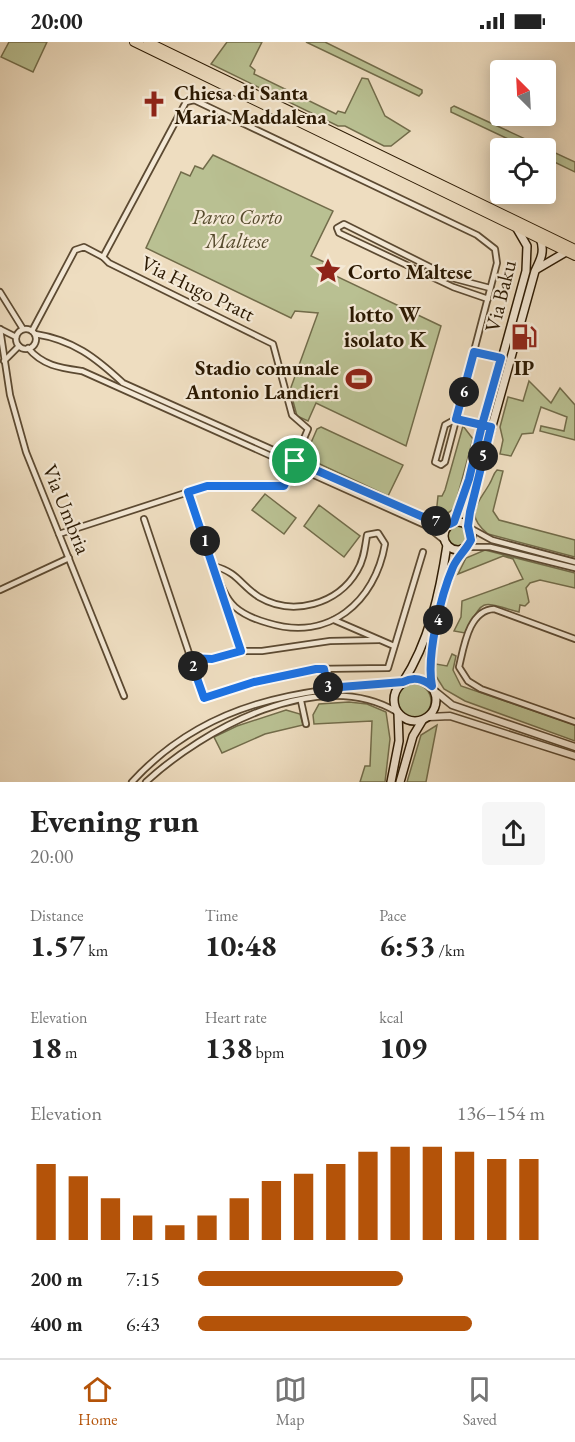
<!DOCTYPE html>
<meta charset="utf-8">
<style>
body{margin:0;font-family:"EB Garamond",serif;background:#f6f6f6;color:#222;height:100vh;display:flex;flex-direction:column;font-size:22px;white-space:nowrap}
*{box-sizing:border-box;margin:0}
p{font-size:20px;color:#767676}
.icon{flex:none;width:33px;height:33px;fill:none;stroke:currentColor;stroke-width:2;stroke-linecap:round;stroke-linejoin:round}
.map{position:relative;height:740px;overflow:hidden}
.drawer{display:flex;flex-direction:column;background:#fff;flex:1}
.drawer>*{flex:none}
.needle{width:39px;rotate:336deg}
.controls{position:absolute;left:490px;top:18px;display:grid;gap:12px}
.controls a{display:grid;place-items:center;width:66px;height:66px;border-radius:6px;background:#fff;box-shadow:0 3px 15px #0003;font-size:30px}
.pin{position:absolute;display:grid;place-items:center;width:51px;height:51px;color:#fff;margin:-26px;border:3px solid #fff;border-radius:50%;box-shadow:0 2px 6px #0007}
.km{position:absolute;width:30px;height:30px;margin:-15px;border-radius:50%;background:#222;color:#fff;font-size:16px;line-height:30px;text-align:center}
.round{display:grid;place-items:center;flex:none;width:63px;height:63px;border-radius:6px;background:#f6f6f6}
.summary{display:flex;align-items:center;justify-content:space-between;height:102px;padding:0 30px}
h1{font-size:33px;font-weight:700;line-height:45px}
.figures{display:grid;grid-template-columns:repeat(3,1fr);gap:9px;height:102px;padding:6px 30px}
.figures div{display:grid;align-content:center}
.figures b{font-size:30px;font-weight:700}
.figures small{font-size:16px;font-weight:400}
.figures p{font-size:16px}
.chart{height:168px;padding:12px 30px}
.chart p{display:flex;justify-content:space-between}
.chart svg{width:100%;height:108px;margin-top:6px;stroke:#b45309;stroke-width:6}
ul{padding:0 30px;list-style:none;font-size:20px}
li{display:grid;grid-template-columns:96px 72px 1fr;align-items:center;height:45px}
li i{height:15px;border-radius:8px;background:#b45309}
.status{display:flex;justify-content:space-between;align-items:center;height:42px;padding:0 30px;background:#fff;direction:ltr}
.status svg{height:16px;fill:currentColor}
.tab-bar{display:flex;justify-content:space-around;align-items:center;height:84px;border-top:2px solid #e0e0e0;background:#fff;font-size:16px;color:#767676}
.tab-bar a{display:grid;justify-items:center;gap:3px}
.tab-bar .current{color:#b45309}
.map>svg:first-child{display:block}
</style>
<div class="status"><b>20:00</b><svg viewBox="0 0 49 12"><path d="M0 12V9h3v3zM5 12V6h3v6zM10 12V3h3v9zM15 12V0h3v12zM26 1h20v11H26zM47 4h2v5h-2z"/></svg></div>
<div class="map">
<svg width="575" height="740" viewBox="0 0 575 740">
<rect width="100%" height="100%" fill="#eeddc0"/>
<filter id="stains"><feTurbulence type="fractalNoise" baseFrequency=".00333" numOctaves="4"/><feColorMatrix values="0 0 0 0 .2 0 0 0 0 .09 0 0 0 0 .02 0 0 0 .5 -.17"/></filter>
<radialGradient id="worn" r=".72"><stop offset=".6" stop-color="#630" stop-opacity="0"/><stop offset="1" stop-color="#630" stop-opacity=".3"/></radialGradient>
<g fill="#b9c092" stroke="#726c4a" stroke-width="1.5">
<path d="M 9,0 L 47,0 L 33,30 L 1,15 Z"/>
<path d="M 227,0 L 262,0 L 250,24 L 255,28 L 254,32 L 336,72 L 338,69 L 345,71 L 362,36 L 368,37 L 385,74 L 410,89 L 391,104 L 384,104 L 345,84 L 338,84 L 211,22 Z"/>
<path d="M 306,0 L 325,0 L 422,48 L 422,51 L 419,54 Z"/>
<path d="M 454,64 L 575,120 L 575,130 L 546,116 L 546,106 L 527,106 L 451,70 L 451,66 Z"/>
<path d="M 213,113 L 333,169 L 311,214 L 324,220 L 321,227 L 441,284 L 406,404 L 316,361 L 308,379 L 297,374 L 290,348 L 318,271 L 295,269 L 291,276 L 146,206 L 181,130 L 190,134 L 195,124 L 203,127 Z"/>
<path d="M 529,339 L 551,361 L 560,346 L 575,363 L 575,398 L 540,389 L 541,384 L 564,389 L 567,375 L 541,365 L 533,391 L 522,392 L 511,414 L 500,412 L 503,398 L 500,385 L 508,355 L 523,359 Z"/>
<path d="M 463,384 L 473,397 L 454,467 L 443,474 L 436,473 L 438,454 L 442,454 L 445,448 Z"/>
<path d="M 321,385 L 403,423 L 388,454 L 309,417 L 307,410 L 317,387 Z"/>
<path d="M 497,428 L 503,429 L 493,469 L 499,478 L 575,498 L 575,515 L 488,492 C 463,472 479,461 490,441 C 493,436 493,432 497,428 Z"/>
<path d="M 265,452 L 296,476 L 284,492 L 252,468 Z"/>
<path d="M 319,463 L 360,494 L 344,515 L 304,484 Z"/>
<circle cx="458" cy="494" r="11"/>
<path d="M 485,508 L 575,531 L 575,546 L 540,538 L 530,541 L 526,546 L 529,560 L 525,564 L 520,563 L 519,570 C 478,559 485,556 465,591 L 454,589 L 461,575 L 462,559 L 523,537 L 513,517 L 503,514 L 458,532 L 466,516 Z"/>
<path d="M 452,612 L 456,614 L 453,628 L 461,644 L 575,683 L 575,699 L 465,659 L 444,647 L 434,631 L 436,622 L 447,624 Z"/>
<circle cx="414" cy="659" r="17"/>
<path d="M 349,660 L 367,662 L 386,670 L 390,697 L 385,740 L 360,740 L 365,724 L 370,724 L 372,679 L 314,682 L 313,673 L 319,662 Z"/>
<path d="M 286,668 L 300,672 L 303,683 L 265,692 L 222,711 L 214,695 L 237,684 Z"/>
<path d="M 437,683 L 426,740 L 407,740 L 421,693 Z"/>
</g>
<g fill="none" stroke-linecap="round" stroke-linejoin="round">
<g stroke="#5c4a32" stroke-width="8">
<g id="minor">
<path d="M 103,215 L 186,60 L 194,58 L 477,193 L 495,207 L 497,221 L 445,420 L 441,423 L 435,420 L 445,383 L 456,377 L 491,385"/>
<path d="M 0,250 L 23,287"/>
<path d="M 488,257 L 453,245 L 339,191 L 337,186 L 344,182 L 452,236 L 490,246"/>
<path d="M 0,287 L 10,353 L 26,410 L 124,654"/>
<path d="M 0,287 L 16,295"/>
<circle cx="26" cy="297" r="10"/>
<path d="M 32,289 L 75,208 L 84,205 L 103,215 L 109,221 L 273,302 L 292,373 L 308,387 L 284,444 L 207,444 L 59,492"/>
<path d="M 35,292 C 73,298 95,315 123,341 L 430,478 L 450,482"/>
<path d="M 28,306 C 43,324 61,326 82,329 L 425,483 L 445,499"/>
<path d="M 474,310 L 501,317"/>
<path d="M 4,319 L 19,304"/>
<path d="M 188,450 L 214,524 C 218,537 225,556 235,565 C 244,573 257,578 268,581 C 329,600 375,560 385,502 L 378,491 L 367,493 C 365,505 364,518 357,529 C 338,562 293,575 259,555 C 239,542 239,531 214,524"/>
<path d="M 144,477 L 204,656 L 254,640 L 316,627 L 388,626 L 423,510"/>
<path d="M 470,486 L 492,498 L 575,520"/>
<path d="M 467,505 L 490,505 L 575,526"/>
<path d="M 221,546 L 241,609"/>
<path d="M 0,548 L 69,516"/>
<path d="M 334,578 L 394,604"/>
<path d="M 575,597 L 494,567 C 469,568 464,604 459,625 L 468,639 L 481,647 L 575,680"/>
<path d="M 190,616 L 212,617 L 241,609 L 262,609 L 330,599 L 379,598"/>
<path d="M 324,627 L 328,646"/>
<path d="M 301,659 L 306,682"/>
<path d="M 132,740 C 207,658 299,648 403,640"/>
<path d="M 146,740 C 203,687 320,623 397,670"/>
</g>
</g>
<g stroke="#5c4a32" stroke-width="9">
<g id="tertiary">
<path d="M 436,650 L 452,663 L 575,705"/>
<path d="M 429,675 L 450,674 L 575,714"/>
</g>
</g>
<g stroke="#2b1902" stroke-width="10">
<g id="secondary">
<path d="M 537,227 L 566,210"/>
<path d="M 454,480 L 469,437 L 526,229 L 527,204 L 516,185"/>
<circle cx="458" cy="494" r="14"/>
<path d="M 468,484 L 477,438 L 535,229 C 541,217 545,209 540,196"/>
<circle cx="415" cy="658" r="21"/>
<path d="M 403,640 C 429,600 440,550 447,503"/>
<path d="M 432,644 C 424,605 444,542 462,507"/>
<path d="M 391,740 L 399,699 L 398,671"/>
<path d="M 400,740 L 413,694 L 422,679"/>
</g>
</g>
<g stroke="#2b1902" stroke-width="10">
<g id="primary">
<path d="M 134,0 L 575,214"/>
<path d="M 148,0 L 575,207"/>
</g>
</g>
<use href="#minor" stroke="#f4e9d6" stroke-width="4.5"/>
<use href="#tertiary" stroke="#f4e9d6" stroke-width="6"/>
<use href="#secondary" stroke="#f4e9d6" stroke-width="7"/>
<use href="#primary" stroke="#eeddc0" stroke-width="8"/>
</g>
<g fill="none" stroke-linecap="round" stroke-linejoin="round">
<g stroke="#fff" stroke-width="12">
<path id="route" d="M 295,419 L 284,444 L 207,444 L 188,450 L 241,609 L 212,617 L 190,616 L 204,656 L 254,640 L 316,627 L 324,627 L 328,646 L 403,640 C 414,634 423,637 432,644 C 426,614 441,553 453,525 C 458,514 466,508 471,498 L 468,484 L 470,470 L 491,385 L 482,383 L 501,316 L 474,310 L 456,377 L 482,383 L 469,437 L 454,480 L 450,482 L 430,478 L 295,419"/>
</g>
<use href="#route" stroke="#1a73e8" stroke-width="8"/>
</g>
<defs>
<g id="church-bare" transform="scale(2.07)"><path d="M-1.2-6h2.4v3.5h3.3v2.4h-3.3V6h-2.4V-.1h-3.3v-2.4h3.3Z" fill="#8f2418" stroke="#f4e9d6" stroke-width="2.5" paint-order="stroke"/></g>
<g id="sight-bare" transform="scale(2.07)"><path d="M0-6L1.8-2.2L6-1.7L2.9 1.2L3.7 5.4L0 3.3L-3.7 5.4L-2.9 1.2L-6-1.7L-1.8-2.2Z" fill="#8f2418" stroke="#f4e9d6" stroke-width="2.5" paint-order="stroke"/></g>
<g id="fuel-bare" transform="scale(2.07)"><path d="M-5.5-6h7V0h2V4h1.3V-2.5L3-4.5l.8-.8L6-3V5H2.5V1h-1V6h-7ZM-4.2-4.7v3.2H.2V-4.7Z" fill="#8f2418" stroke="#f4e9d6" stroke-width="2.5" paint-order="stroke"/></g>
<g id="stadium-bare" transform="scale(2.07)"><path d="M0-5a6.5 5 0 1 0 0 10a6.5 5 0 1 0 0-10ZM-3.5-1.8h7v3.6h-7Z" fill="#8f2418" stroke="#f4e9d6" stroke-width="2.5" paint-order="stroke"/></g>
</defs>
<g fill-rule="evenodd">
<use href="#church-bare" x="154" y="62"/>
<use href="#sight-bare" x="328" y="229"/>
<use href="#fuel-bare" x="524" y="295"/>
<use href="#stadium-bare" x="359" y="337"/>
</g>
<g text-anchor="middle" dominant-baseline="central" stroke-width="4.5" stroke-linejoin="round" paint-order="stroke">
<g font-size="21" font-weight="bold" fill="#2b1902" stroke="#f4e9d6" text-anchor="start">
<text x="174" y="50">Chiesa di Santa<tspan x="174" dy="24">Maria Maddalena</tspan></text>
<text x="348" y="229">Corto Maltese</text>
<text x="339" y="325" text-anchor="end">Stadio comunale<tspan x="339" dy="24">Antonio Landieri</tspan></text>
<text x="524" y="325" text-anchor="middle">IP</text>
</g>
<g font-size="21" font-style="italic" fill="#564b2d" stroke="#f4e9d6">
<text x="237" y="174">Parco Corto<tspan x="237" dy="24">Maltese</tspan></text>
</g>
<g font-size="21" fill="#2b1902" stroke="#f4e9d6">
<text transform="translate(198 246) rotate(26)">Via Hugo Pratt</text>
<text transform="translate(500 254) rotate(-76)">Via Baku</text>
<text transform="translate(67 467) rotate(68)">Via Umbria</text>
</g>
<g font-size="22" font-weight="bold" fill="#2b1902" stroke="#f4e9d6">
<text x="385" y="272">lotto W<tspan x="385" dy="25">isolato K</tspan></text>
</g>
</g>
<rect width="100%" height="100%" filter="url(#stains)"/>
<rect width="100%" height="100%" fill="url(#worn)"/>
</svg>
<div class="controls">
<a><svg class="needle" viewBox="-14 -14 28 28"><path d="M0-13l5 13h-10z" fill="#e53935"/><path d="M0 13l5-13h-10z" fill="#767676"/></svg></a>
<a><svg class="icon" aria-label="locate" viewBox="0 0 24 24"><circle cx="12" cy="12" r="6"/><path d="M12 2v4M12 18v4M2 12h4M18 12h4"/></svg></a>
</div>
<div class="pin" style="left:295px;top:419px;background:#1e9e55"><svg class="icon" aria-label="arrive" viewBox="0 0 24 24"><path d="M6 21V4h12l-3 4 3 4H6"/></svg></div>
<b class="km" style="left:205px;top:499px">1</b>
<b class="km" style="left:193px;top:624px">2</b>
<b class="km" style="left:328px;top:645px">3</b>
<b class="km" style="left:438px;top:578px">4</b>
<b class="km" style="left:483px;top:414px">5</b>
<b class="km" style="left:464px;top:350px">6</b>
<b class="km" style="left:436px;top:479px">7</b>
</div>
<section class="drawer">
<div class="summary"><div><h1>Evening run</h1><p>20:00</p></div><a class="round"><svg class="icon" aria-label="share" viewBox="0 0 24 24"><path d="M12 15V3M7 8l5-5 5 5M5 13v7h14v-7"/></svg></a></div>
<div class="figures">
<div><p>Distance</p><b>1.57<small> km</small></b></div>
<div><p>Time</p><b>10:48</b></div>
<div><p>Pace</p><b>6:53<small> /km</small></b></div>
</div>
<div class="figures">
<div><p>Elevation</p><b>18<small> m</small></b></div>
<div><p>Heart rate</p><b>138<small> bpm</small></b></div>
<div><p>kcal</p><b>109</b></div>
</div>
<div class="chart"><p><span>Elevation</span>136–154 m</p>
<svg viewBox="0 0 160 44" preserveAspectRatio="none"><path d="M5 44V13M15 44V18M25 44V27M35 44V34M45 44V38M55 44V34M65 44V27M75 44V20M85 44V17M95 44V13M105 44V8M115 44V6M125 44V6M135 44V8M145 44V11M155 44V11"/></svg>
</div>
<ul>
<li><b>200 m</b>7:15<i style="width:59%"></i></li>
<li><b>400 m</b>6:43<i style="width:79%"></i></li>
</ul>
</section>
<nav class="tab-bar">
<a class="current"><svg class="icon" aria-label="home" viewBox="0 0 24 24"><path d="M3 11l9-7 9 7M6 9v11h12V9"/></svg>Home</a>
<a><svg class="icon" aria-label="map" viewBox="0 0 24 24"><path d="M3 6l6-2 6 2 6-2v14l-6 2-6-2-6 2zM9 4v14M15 6v14"/></svg>Map</a>
<a><svg class="icon" aria-label="saved" viewBox="0 0 24 24"><path d="M7 4h10v16l-5-4-5 4z"/></svg>Saved</a>
</nav>
